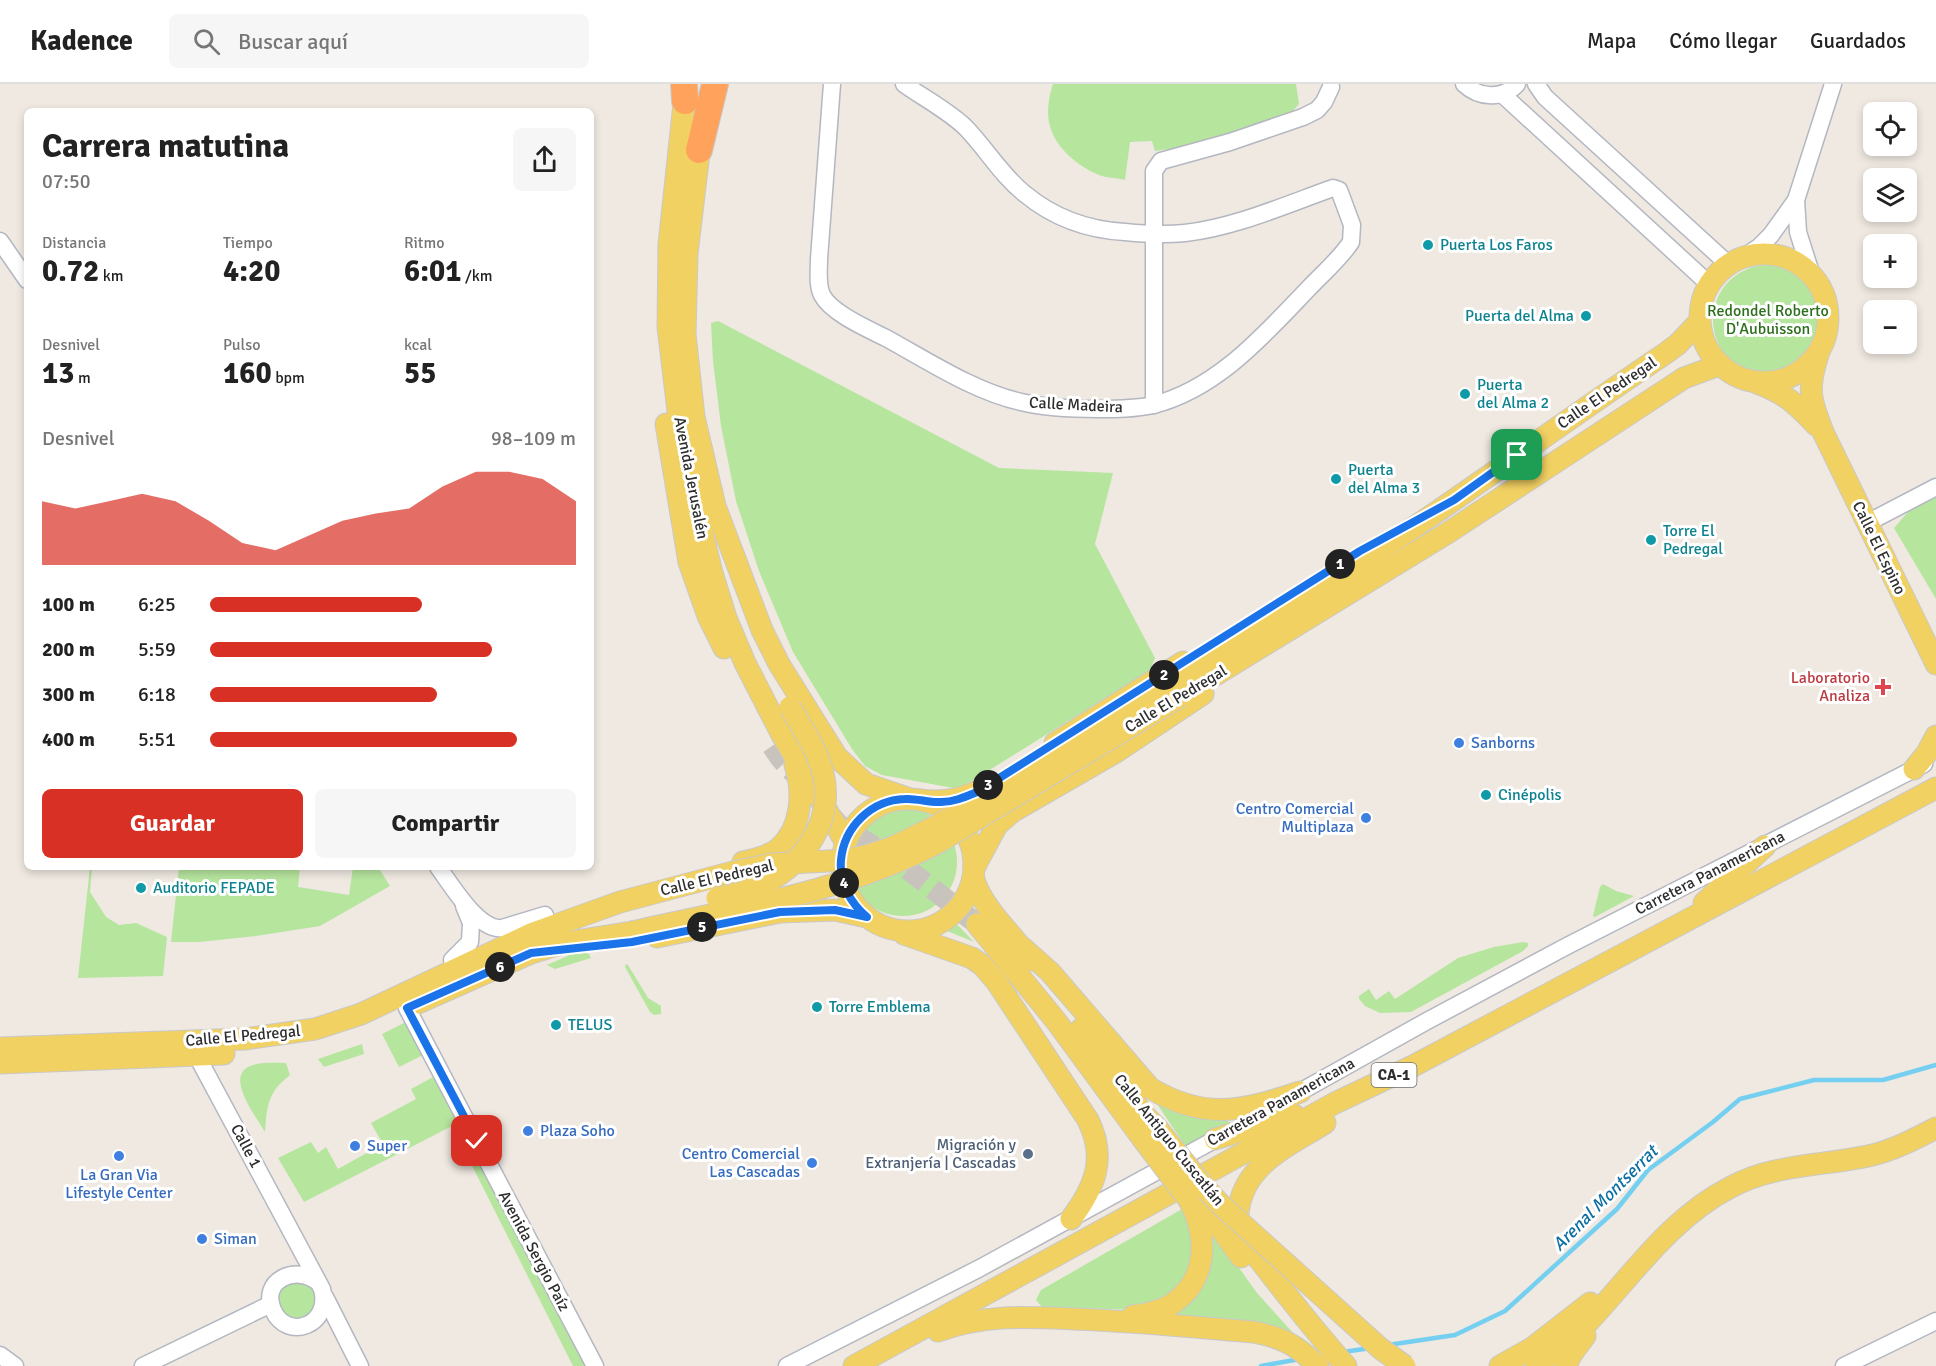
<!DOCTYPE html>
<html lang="es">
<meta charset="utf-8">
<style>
body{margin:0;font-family:Signika,sans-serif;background:#f6f6f6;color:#222;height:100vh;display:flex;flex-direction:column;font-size:22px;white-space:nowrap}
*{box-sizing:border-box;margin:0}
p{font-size:20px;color:#767676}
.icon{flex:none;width:33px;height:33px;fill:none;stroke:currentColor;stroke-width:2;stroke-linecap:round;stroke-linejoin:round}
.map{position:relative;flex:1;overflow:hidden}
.drawer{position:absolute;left:24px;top:24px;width:570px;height:762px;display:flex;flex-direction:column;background:#fff;border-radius:9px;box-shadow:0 3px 9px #0003}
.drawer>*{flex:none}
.controls{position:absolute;left:1863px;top:18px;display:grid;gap:12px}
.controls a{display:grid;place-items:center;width:54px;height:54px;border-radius:9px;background:#fff;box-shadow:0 3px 9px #0003;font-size:30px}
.pin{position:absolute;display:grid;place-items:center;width:51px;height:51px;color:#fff;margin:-26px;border-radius:12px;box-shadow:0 3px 9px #0006}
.km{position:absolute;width:30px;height:30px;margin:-15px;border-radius:50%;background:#222;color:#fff;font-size:16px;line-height:30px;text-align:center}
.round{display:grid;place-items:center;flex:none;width:63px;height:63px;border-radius:9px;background:#f6f6f6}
.summary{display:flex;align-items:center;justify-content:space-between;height:102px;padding:0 18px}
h1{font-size:33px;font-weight:800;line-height:45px}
.figures{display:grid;grid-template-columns:repeat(3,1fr);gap:9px;height:102px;padding:6px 18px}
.figures div{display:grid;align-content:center}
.figures b{font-size:30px;font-weight:800}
.figures small{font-size:16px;font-weight:400}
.figures p{font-size:16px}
.chart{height:168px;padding:12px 18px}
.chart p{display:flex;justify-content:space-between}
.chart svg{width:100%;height:108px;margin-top:6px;fill:#d93025;opacity:.7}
.primary-button{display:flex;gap:12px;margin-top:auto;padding:12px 18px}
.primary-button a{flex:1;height:69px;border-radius:9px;background:#d93025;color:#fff;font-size:24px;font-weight:800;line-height:69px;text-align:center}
.primary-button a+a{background:#f6f6f6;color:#222}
ul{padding:0 18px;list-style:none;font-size:20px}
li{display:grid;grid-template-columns:96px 72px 1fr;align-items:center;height:45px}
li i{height:15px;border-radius:8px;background:#d93025}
header{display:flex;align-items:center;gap:36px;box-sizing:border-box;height:84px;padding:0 30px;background:#fff;border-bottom:2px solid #e0e0e0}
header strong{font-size:28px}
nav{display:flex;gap:33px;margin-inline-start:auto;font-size:21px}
.search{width:420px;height:54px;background:#f6f6f6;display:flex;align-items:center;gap:15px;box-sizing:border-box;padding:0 21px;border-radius:9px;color:#767676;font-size:22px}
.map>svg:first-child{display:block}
</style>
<header>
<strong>Kadence</strong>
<div class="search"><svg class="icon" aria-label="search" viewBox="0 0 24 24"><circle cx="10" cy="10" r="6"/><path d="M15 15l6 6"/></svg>Buscar aquí</div>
<nav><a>Mapa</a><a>Cómo llegar</a><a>Guardados</a></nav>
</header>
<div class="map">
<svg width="1936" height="1282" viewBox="0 0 1936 1282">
<rect width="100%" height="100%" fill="#efe9e1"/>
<g fill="#b6e59e">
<path d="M 1053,0 L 1296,0 L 1299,20 L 1288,32 L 1198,61 L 1155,67 L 1152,57 L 1130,58 L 1125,96 C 1117,94 1109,94 1102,92 C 1081,85 1055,64 1050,42 C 1046,29 1049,12 1053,0 Z"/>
<circle cx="1768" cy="236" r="55"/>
<path d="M 718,237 L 999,384 L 1113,389 L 1095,460 L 1155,574 L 1150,586 L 959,705 L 882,691 L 865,682 L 852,665 L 793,568 L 759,487 L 736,417 L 721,342 L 713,277 L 711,239 Z"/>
<path d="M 1936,410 L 1936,515 L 1894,444 L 1914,421 Z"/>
<circle cx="903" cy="778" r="54"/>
<path d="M 90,783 L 92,783 L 90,808 L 106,833 L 119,841 L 136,839 L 167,853 L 163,892 L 78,894 Z"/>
<path d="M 179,783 L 300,783 L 298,803 L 349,811 L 353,783 L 378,783 L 390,802 L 320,842 L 256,852 L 199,858 L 171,858 Z"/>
<path d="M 1603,800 L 1616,807 L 1634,812 L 1595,833 L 1593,832 L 1600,803 Z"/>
<path d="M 947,830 L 974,858 L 933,841 Z"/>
<path d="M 1523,858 L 1528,859 L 1528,862 L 1523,867 L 1411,928 L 1380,929 L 1365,922 L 1359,915 L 1359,912 L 1369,905 L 1376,916 L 1389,907 L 1395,915 L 1458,874 L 1494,863 Z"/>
<path d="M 582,868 L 589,870 L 591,874 L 555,885 L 547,881 L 570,871 Z"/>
<path d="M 626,880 L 628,881 L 648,914 L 661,922 L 661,930 L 654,931 L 650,928 L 625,883 Z"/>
<path d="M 406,938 L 425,970 L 399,983 L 382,950 Z"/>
<path d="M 362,960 L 364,970 L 324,983 L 318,975 Z"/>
<path d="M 286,979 L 290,991 C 268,1008 267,1021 265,1048 C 256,1032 222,990 253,981 C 263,978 276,979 286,979 Z"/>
<path d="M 437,991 L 586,1282 L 573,1282 L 452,1042 L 304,1118 L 278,1074 L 311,1058 L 318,1069 L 326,1063 L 338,1085 L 383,1060 L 371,1039 L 416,1015 L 411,1005 Z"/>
<path d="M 1153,1014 L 1188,1028 L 1231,1038 L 1186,1063 Z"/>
<path d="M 1182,1125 L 1191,1138 L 1195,1170 L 1180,1209 L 1142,1226 L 1042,1223 L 1036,1216 L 1041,1206 Z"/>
<path d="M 1202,1132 L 1257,1209 L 1294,1250 L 1275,1243 L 1160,1236 L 1180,1219 Z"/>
<path d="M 297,1195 L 315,1204 L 317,1224 L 301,1236 C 272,1231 270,1206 297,1195 Z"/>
</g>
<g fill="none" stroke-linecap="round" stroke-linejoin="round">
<g stroke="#75cff0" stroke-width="4.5">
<path d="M 1388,1261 L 1455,1251 L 1505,1227 L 1617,1125 L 1648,1086 L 1713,1038 L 1740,1015 L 1814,996 L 1883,996 L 1936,981"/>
<path d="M 1343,1268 L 1371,1264"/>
<path d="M 1261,1282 L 1300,1275"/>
</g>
<g stroke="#c8c4bd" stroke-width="21" stroke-dasharray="21 10" stroke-linecap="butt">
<path d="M 772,662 L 781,675 L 804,700"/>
<path d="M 832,733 L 840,742 L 896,776 L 977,840"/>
</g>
<g stroke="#b4b7c1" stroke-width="19">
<g id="minor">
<path d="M 832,0 L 819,175 C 819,187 817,201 822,211 C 831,229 868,245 886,254 C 928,277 975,308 1021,318 C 1046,324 1073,325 1098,325 C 1117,325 1135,325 1153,321 C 1217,305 1264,251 1308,205 C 1322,190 1340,175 1351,158 L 1352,141 L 1339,106 L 1333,104 C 1285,121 1236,143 1185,149 C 1165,151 1145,150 1125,148 C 1088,146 1054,134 1025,110 C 1002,92 987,66 967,45 C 952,29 922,13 904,0"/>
<path d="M 1464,0 C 1479,14 1502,16 1517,0"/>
<path d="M 1536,0 L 1545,13 L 1728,180"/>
<path d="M 1502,10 L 1709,200"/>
<path d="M 1796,116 L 1798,148 L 1811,189"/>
<path d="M 0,157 L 27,196"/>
<path d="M 1744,173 L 1759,163 L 1771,151 L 1796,116 L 1833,0"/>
<path d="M 1154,321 L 1154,87 L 1161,77 L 1230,58 L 1303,33 L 1317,26 L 1324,18 L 1331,3"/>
<path d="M 1867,439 L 1936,403"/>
<path d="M 438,783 C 451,800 478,847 502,844 L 545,831"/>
<path d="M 452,876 L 470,858 L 471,839 L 464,822"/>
<path d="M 407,924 L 595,1282"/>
<path d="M 197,972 L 322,1205 C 332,1241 287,1258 273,1226 C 260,1197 295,1180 318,1198"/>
<path d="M 1289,1014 L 1427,937 L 1567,862 L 1924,680"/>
<path d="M 325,1213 L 360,1282"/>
<path d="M 0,1271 L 15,1282"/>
<path d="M 143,1282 L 271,1220"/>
<path d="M 787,1282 L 980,1184 L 1225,1050"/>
<path d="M 1844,1282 L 1936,1237"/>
</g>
</g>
<g stroke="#c9c9c9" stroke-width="23">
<g id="major">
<path d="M 686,1 L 669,160 L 668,243 L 678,327 L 694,414 L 712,489 L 726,534 L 745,579 L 782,651 L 845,757"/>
<path d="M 701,52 L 687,170 L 685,250 L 694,333 L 715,422 L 762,546 L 779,580 L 837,673 L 866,700 L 907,714"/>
<circle cx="1764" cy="234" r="64"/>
<path d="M 1818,271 C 1807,305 1810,315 1823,348 L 1936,580"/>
<path d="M 1757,299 C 1786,310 1795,319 1816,341"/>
<path d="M 666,340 L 689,478 L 708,532 L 724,564"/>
<path d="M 1173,600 C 1267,539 1362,480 1454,416 C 1525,367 1594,317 1666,269 L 1678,260 L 1699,238"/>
<path d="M 1181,612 L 1449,448 L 1684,294 L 1719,281"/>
<path d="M 1055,659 L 1183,578"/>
<path d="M 1914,685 L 1927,669 L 1936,652"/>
<circle cx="908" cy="781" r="66"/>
<path d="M 920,716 C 946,719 965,715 988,702"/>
<path d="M 743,778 C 755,775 768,773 778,765 C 802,745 804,708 795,681"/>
<path d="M 974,784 L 997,741 L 1012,728 L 1116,668 L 1203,610"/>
<path d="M 973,793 C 983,826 1012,849 1031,876"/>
<path d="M 1704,819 L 1765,762"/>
<path d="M 977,840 L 1056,937 L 1142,1054"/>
<path d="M 904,850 L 972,874 L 982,881 L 996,897 L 1088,1036 C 1107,1074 1095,1103 1071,1135"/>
<path d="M 657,853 L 780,828 L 835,826 L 867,833"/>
<path d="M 1023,864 L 1050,888 L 1150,1004 C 1205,1037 1243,1027 1300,1008"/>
<path d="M 418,919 L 531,869 L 563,859 L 632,848"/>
<path d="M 1081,945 L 1144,1031 L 1157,1044"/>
<path d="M 0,964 L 245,955 L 315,945 L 361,930 L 531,850 L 620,818 L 733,788"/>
<path d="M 0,979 L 224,970"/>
<path d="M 1325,1039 C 1302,1054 1271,1068 1254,1090 C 1242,1105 1235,1126 1239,1145 C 1242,1157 1255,1170 1262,1179 C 1289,1214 1316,1249 1346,1282"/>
<path d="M 1215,1055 L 1294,1031"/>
<path d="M 1196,1111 L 1241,1173"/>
<path d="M 1133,1232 C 1147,1230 1164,1227 1176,1217 C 1209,1192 1207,1149 1189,1116"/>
<path d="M 938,1247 C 986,1230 1025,1233 1074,1235 C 1134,1237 1194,1243 1254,1248 C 1284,1254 1296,1261 1318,1282"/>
<path d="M 854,1282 L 1335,1019 L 1413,982 L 1936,704"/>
<path d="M 1500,1282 L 1532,1264 L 1590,1219"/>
<path d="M 1536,1282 C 1550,1272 1564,1262 1576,1251 C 1626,1201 1666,1136 1731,1103 C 1774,1080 1822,1082 1868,1072 C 1892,1067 1915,1055 1936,1044"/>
<path d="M 1566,1282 L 1571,1271 L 1585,1252"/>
</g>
</g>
<g stroke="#c9c9c9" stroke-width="28">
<g id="highway">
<path d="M 684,0 L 685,17"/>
<path d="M 699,66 L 715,0"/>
</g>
</g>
<use href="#minor" stroke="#fff" stroke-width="16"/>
<use href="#major" stroke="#f2d163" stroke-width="21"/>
<use href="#highway" stroke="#ffa35c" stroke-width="26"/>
<g stroke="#c9c9c9" stroke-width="23" stroke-linecap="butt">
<g id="major-bridge">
<path d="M 733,788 L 772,780 L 846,776 L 869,771 L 893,763 L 936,742 L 1173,600"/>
<path d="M 717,814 C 730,811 744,809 757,803 C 801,784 835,739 823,689 C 817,665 802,644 790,623"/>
<path d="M 632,848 C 733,825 848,807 939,758 L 1181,612"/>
<path d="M 1157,1044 L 1205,1104 L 1222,1122 L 1381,1265 L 1405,1282"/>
<path d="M 1142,1054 L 1189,1116"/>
</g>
</g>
<use href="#major-bridge" stroke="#f2d163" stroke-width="21"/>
</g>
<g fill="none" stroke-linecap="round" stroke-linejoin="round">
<g stroke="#fff" stroke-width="12">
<path id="route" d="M 477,1057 L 407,924 L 531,869 L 632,858 L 780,828 L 835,826 L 867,833 C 850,819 839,798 841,776 C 844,743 871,716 905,715 C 917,714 929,719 941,718 C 954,718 965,713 977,708 L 1360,467 L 1454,416 L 1517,371"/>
</g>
<use href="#route" stroke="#1a73e8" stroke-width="8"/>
</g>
<g fill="#0f9aa8" stroke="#fff" stroke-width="2">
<circle cx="1428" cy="161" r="6"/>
<circle cx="1586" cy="232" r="6"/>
<circle cx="1465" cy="310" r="6"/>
<circle cx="1336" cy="395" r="6"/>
<circle cx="1651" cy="456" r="6"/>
<circle cx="1486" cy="711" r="6"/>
<circle cx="141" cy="804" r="6"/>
<circle cx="817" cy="923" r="6"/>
<circle cx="556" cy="941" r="6"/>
</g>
<path fill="#e0444e" stroke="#fff" stroke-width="2" d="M1880 594h6v6h6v6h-6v6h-6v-6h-6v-6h6z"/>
<g fill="#3f7fe0" stroke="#fff" stroke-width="2">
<circle cx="1459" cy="659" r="6"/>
<circle cx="1366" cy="734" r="6"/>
<circle cx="528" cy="1047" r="6"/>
<circle cx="355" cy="1062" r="6"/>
<circle cx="119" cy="1072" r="6"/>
<circle cx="812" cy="1079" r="6"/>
<circle cx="202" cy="1155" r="6"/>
</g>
<circle fill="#5c6f8a" stroke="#fff" stroke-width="2" cx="1028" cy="1070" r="6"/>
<g text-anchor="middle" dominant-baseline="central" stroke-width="6" stroke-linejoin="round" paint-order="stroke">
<rect fill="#fff" stroke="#6d6d6d" stroke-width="1.5" x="1371.5" y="979" width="45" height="24" rx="4.5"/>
<g font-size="15" font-weight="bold" fill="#2e2e2e">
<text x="1394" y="991">CA-1</text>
</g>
<g font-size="16" fill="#0d838f" stroke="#fff" text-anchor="start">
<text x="1440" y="161">Puerta Los Faros</text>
<text x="1574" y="232" text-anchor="end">Puerta del Alma</text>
<text x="1477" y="301">Puerta<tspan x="1477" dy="18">del Alma 2</tspan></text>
<text x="1348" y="386">Puerta<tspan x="1348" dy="18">del Alma 3</tspan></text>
<text x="1663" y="447">Torre El<tspan x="1663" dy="18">Pedregal</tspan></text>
<text x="1498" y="711">Cinépolis</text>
<text x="153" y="804">Auditorio FEPADE</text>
<text x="829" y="923">Torre Emblema</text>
<text x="568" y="941">TELUS</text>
</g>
<g font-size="16" fill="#2c6e1b" stroke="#fff">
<text x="1768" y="227">Redondel Roberto<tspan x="1768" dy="18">D'Aubuisson</tspan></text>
</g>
<g font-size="16" fill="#2e2e2e" stroke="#fff">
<text transform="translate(1607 309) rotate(-34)">Calle El Pedregal</text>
<text transform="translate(1076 321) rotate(3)">Calle Madeira</text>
<text transform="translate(691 394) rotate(79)">Avenida Jerusalén</text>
<text transform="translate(1879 464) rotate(64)">Calle El Espino</text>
<text transform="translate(1176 615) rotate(-31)">Calle El Pedregal</text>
<text transform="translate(1710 789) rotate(-27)">Carretera Panamericana</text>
<text transform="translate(717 794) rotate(-13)">Calle El Pedregal</text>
<text transform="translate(243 952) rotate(-5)">Calle El Pedregal</text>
<text transform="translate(1281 1018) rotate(-29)">Carretera Panamericana</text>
<text transform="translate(1169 1056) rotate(51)">Calle Antiguo Cuscatlán</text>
<text transform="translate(246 1062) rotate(62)">Calle 1</text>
<text transform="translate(534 1167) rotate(62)">Avenida Sergio Paíz</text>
</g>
<g font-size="16" fill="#be3a42" stroke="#fff" text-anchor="end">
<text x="1870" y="594">Laboratorio<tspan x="1870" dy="18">Analiza</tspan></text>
</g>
<g font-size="16" fill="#366cbe" stroke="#fff" text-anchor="start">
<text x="1471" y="659">Sanborns</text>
<text x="1354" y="725" text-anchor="end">Centro Comercial<tspan x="1354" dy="18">Multiplaza</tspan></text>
<text x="540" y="1047">Plaza Soho</text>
<text x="367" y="1062">Super</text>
<text x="800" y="1070" text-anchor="end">Centro Comercial<tspan x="800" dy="18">Las Cascadas</tspan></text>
<text x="119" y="1091" text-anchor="middle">La Gran Via<tspan x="119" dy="18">Lifestyle Center</tspan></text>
<text x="214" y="1155">Siman</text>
</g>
<g font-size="16" fill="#4e5e75" stroke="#fff" text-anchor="end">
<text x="1016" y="1061">Migración y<tspan x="1016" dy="18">Extranjería | Cascadas</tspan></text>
</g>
<g font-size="18" font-style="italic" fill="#0d6fa3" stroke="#fff">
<text transform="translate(1605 1114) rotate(-45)">Arenal Montserrat</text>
</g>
</g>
</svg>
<div class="controls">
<a><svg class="icon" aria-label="locate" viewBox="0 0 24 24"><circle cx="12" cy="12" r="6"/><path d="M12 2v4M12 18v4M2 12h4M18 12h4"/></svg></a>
<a><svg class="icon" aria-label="layers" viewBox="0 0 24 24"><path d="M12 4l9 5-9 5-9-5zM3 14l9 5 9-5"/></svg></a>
<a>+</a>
<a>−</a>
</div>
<div class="pin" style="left:1517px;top:371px;background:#1e9e55"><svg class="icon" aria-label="arrive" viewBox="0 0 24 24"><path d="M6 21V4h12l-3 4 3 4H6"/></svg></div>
<div class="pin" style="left:477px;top:1057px;background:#d93025"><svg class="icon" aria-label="check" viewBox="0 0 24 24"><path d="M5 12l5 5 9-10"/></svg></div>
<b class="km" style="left:1340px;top:480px">1</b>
<b class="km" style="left:1164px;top:591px">2</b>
<b class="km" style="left:988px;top:701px">3</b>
<b class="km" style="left:844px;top:799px">4</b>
<b class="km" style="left:702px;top:843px">5</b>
<b class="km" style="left:500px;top:883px">6</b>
<section class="drawer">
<div class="summary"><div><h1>Carrera matutina</h1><p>07:50</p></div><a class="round"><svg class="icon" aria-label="share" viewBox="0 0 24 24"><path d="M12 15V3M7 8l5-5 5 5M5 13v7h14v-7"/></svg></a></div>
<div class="figures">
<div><p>Distancia</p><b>0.72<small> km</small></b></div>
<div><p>Tiempo</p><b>4:20</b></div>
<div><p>Ritmo</p><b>6:01<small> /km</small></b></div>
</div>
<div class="figures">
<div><p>Desnivel</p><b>13<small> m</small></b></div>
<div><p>Pulso</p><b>160<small> bpm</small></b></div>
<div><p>kcal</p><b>55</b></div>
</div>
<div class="chart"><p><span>Desnivel</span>98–109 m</p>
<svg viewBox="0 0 160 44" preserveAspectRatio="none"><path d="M0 44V18L10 21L20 18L30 15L40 18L50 26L60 35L70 38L80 32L90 26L100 23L110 21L120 12L130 6L140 6L150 9L160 18V44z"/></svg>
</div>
<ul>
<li><b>100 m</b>6:25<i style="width:58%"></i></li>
<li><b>200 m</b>5:59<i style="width:77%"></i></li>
<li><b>300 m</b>6:18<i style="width:62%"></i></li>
<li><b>400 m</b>5:51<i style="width:84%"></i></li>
</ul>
<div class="primary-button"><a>Guardar</a><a>Compartir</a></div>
</section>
</div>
